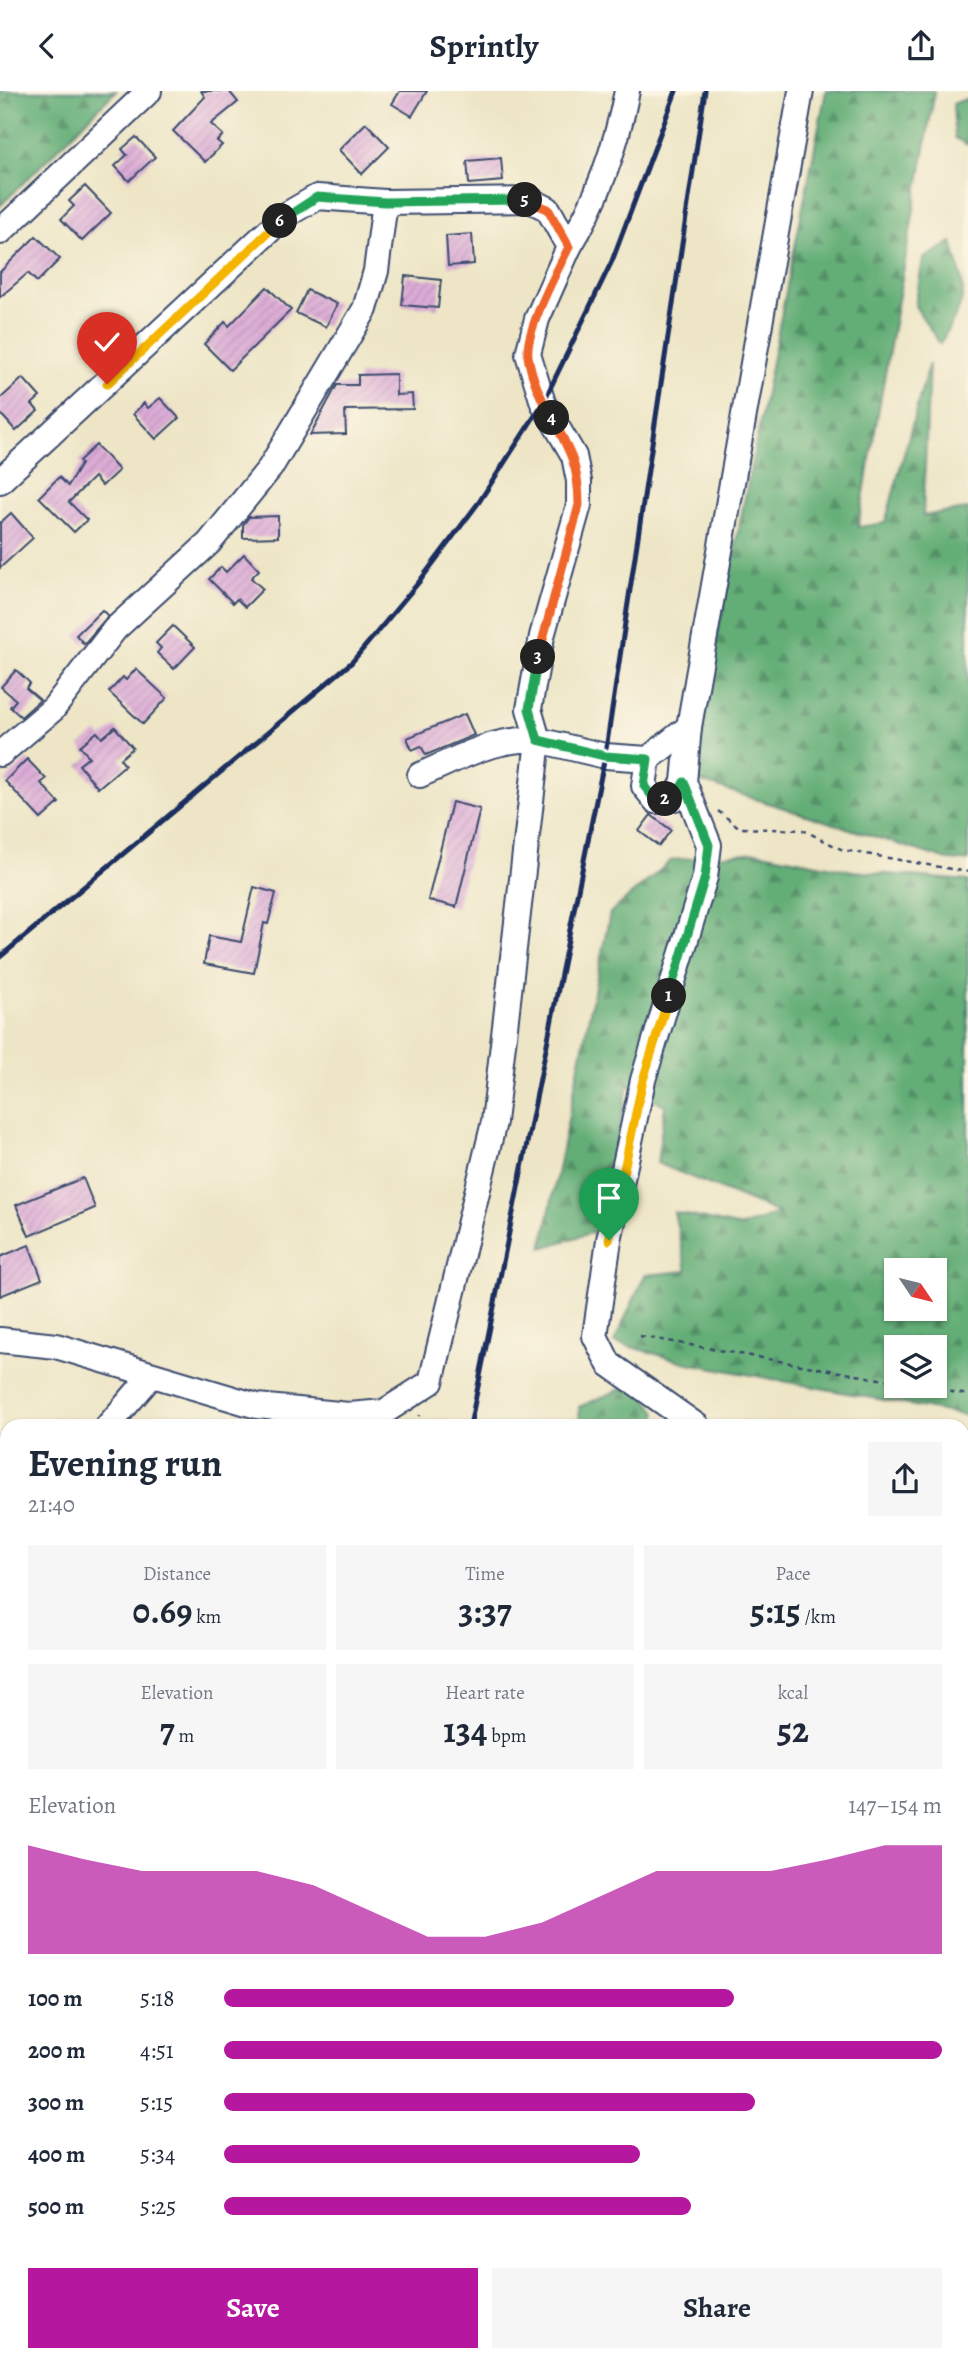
<!DOCTYPE html>
<meta charset="utf-8">
<style>
body{margin:0;font-family:Alegreya,serif;background:#f6f6f7;color:#1f2937;height:100vh;display:flex;flex-direction:column;font-size:26px;white-space:nowrap}
*{box-sizing:border-box;margin:0}
p{font-size:23px;color:#747a83}
.icon{flex:none;width:38px;height:38px;fill:none;stroke:currentColor;stroke-width:2;stroke-linecap:round;stroke-linejoin:round}
.map{position:relative;flex:1;overflow:hidden}
.sheet{position:absolute;left:0px;top:1328px;width:970px;height:943px;display:flex;flex-direction:column;background:#fff;border-radius:21px 21px 0 0;box-shadow:0 2px 5px #0004}
.sheet>*{flex:none}
.needle{width:46px;rotate:125deg}
.fabs{position:absolute;left:884px;top:1167px;display:grid;gap:14px}
.fabs a{display:grid;place-items:center;width:63px;height:63px;border-radius:0px;background:#fff;box-shadow:0 2px 5px #0004;font-size:35px}
.pin{position:absolute;display:grid;place-items:center;width:60px;height:60px;color:#fff;margin:-72px -30px;border-radius:50% 50% 50% 0;rotate:-45deg;box-shadow:0 0 7px #0007}
.pin .icon{rotate:45deg}
.km{position:absolute;width:35px;height:35px;margin:-18px;border-radius:50%;background:#222;color:#fff;font-size:19px;line-height:35px;text-align:center}
.round{display:grid;place-items:center;flex:none;width:74px;height:74px;border-radius:0px;background:#f6f6f7}
.summary{display:flex;align-items:center;justify-content:space-between;height:119px;padding:0 28px}
h1{font-size:38px;font-weight:700;line-height:52px}
.stats{display:grid;grid-template-columns:repeat(3,1fr);gap:10px;height:119px;padding:7px 28px}
.stats div{display:grid;align-content:center;border-radius:0px;background:#f6f6f7;text-align:center}
.stats b{font-size:35px;font-weight:700}
.stats small{font-size:19px;font-weight:400}
.stats p{font-size:19px}
.chart{height:196px;padding:14px 28px}
.chart p{display:flex;justify-content:space-between}
.chart svg{width:100%;height:126px;margin-top:7px;fill:#b5179e;opacity:.7}
.primary-button{display:flex;gap:14px;margin-top:auto;padding:14px 28px}
.primary-button a{flex:1;height:80px;border-radius:0px;background:#b5179e;color:#fff;font-size:28px;font-weight:700;line-height:80px;text-align:center}
.primary-button a+a{background:#f6f6f7;color:#1f2937}
ul{padding:0 28px;list-style:none;font-size:23px}
li{display:grid;grid-template-columns:112px 84px 1fr;align-items:center;height:52px}
li i{height:18px;border-radius:9px;background:#b5179e}
header{display:flex;justify-content:space-between;align-items:center;height:91px;padding:0 28px;background:#fff;font-size:32px;font-weight:700}
.map>svg:first-child{display:block}
</style>
<header><svg class="icon" aria-label="back" viewBox="0 0 24 24"><path d="M15 5l-7 7 7 7"/></svg>Sprintly<svg class="icon" aria-label="share" viewBox="0 0 24 24"><path d="M12 15V3M7 8l5-5 5 5M5 13v7h14v-7"/></svg></header>
<div class="map">
<svg width="968" height="2270" viewBox="0 0 968 2270">
<defs>
<pattern id="forest-firs" width="22" height="20" patternUnits="userSpaceOnUse" patternTransform="scale(1.75)"><rect width="22" height="20" fill="#63ae77"/><path d="M5 1l3.5 6h-7zM16 11l3.5 6h-7z" fill="#518e65"/></pattern>
<pattern id="garden-furrows" width="10" height="10" patternUnits="userSpaceOnUse" patternTransform="scale(1.75)"><rect width="10" height="10" fill="#7aca8b"/><path d="M-1 1l2-2M0 10L10 0M9 11l2-2" fill="none" stroke="#63a475"/></pattern>
<pattern id="building-hatch" width="6" height="6" patternUnits="userSpaceOnUse" patternTransform="scale(1.75)"><rect width="6" height="6" fill="#dcacd6"/><path d="M-1 1l2-2M0 6l6-6M5 7l2-2" fill="none" stroke="#bc94ba"/></pattern>
</defs>
<rect width="100%" height="100%" fill="#fcf5e5"/>
<filter id="ink" filterUnits="userSpaceOnUse"><feTurbulence type="fractalNoise" baseFrequency=".0143" numOctaves="2"/><feDisplacementMap in="SourceGraphic" scale="14" xChannelSelector="R" yChannelSelector="G"/><feConvolveMatrix kernelMatrix="1 2 1 2 8 2 1 2 1" color-interpolation-filters="sRGB"/></filter>
<filter id="wash" filterUnits="userSpaceOnUse"><feTurbulence type="fractalNoise" baseFrequency=".00686" numOctaves="4" result="noise"/><feDisplacementMap in="SourceGraphic" scale="28" xChannelSelector="R" yChannelSelector="G"/><feGaussianBlur stdDeviation="1.57" result="paint"/><feColorMatrix in="noise" values="0 0 0 0 0 0 0 0 0 0 0 0 0 0 0 0 0 1.4 0 .05"/><feComposite in="paint" operator="in"/></filter>
<g filter="url(#wash)">
<rect width="100%" height="100%" fill="#ede5c5"/>
<g fill="url(#forest-firs)" stroke="#3f6e6a" stroke-width="2" fill-rule="evenodd">
<path d="M 0,0 L 116,0 L 0,115 Z"/>
<path d="M 826,0 L 935,0 L 858,436 L 885,432 L 929,272 L 923,425 L 968,418 L 968,770 L 948,769 L 689,687 Z"/>
<path d="M 968,7 L 968,54 L 955,47 L 953,13 Z"/>
<path d="M 952,151 C 968,207 968,204 940,253 L 915,215 L 923,168 Z"/>
<path d="M 757,761 L 853,780 L 968,790 L 968,1325 L 688,1272 L 614,1251 L 645,1184 L 687,1180 L 674,1121 L 741,1136 L 779,1122 L 657,1072 L 665,1014 L 628,994 L 600,1139 L 542,1157 L 610,822 L 672,769 ZM 896,1180 L 934,1180 L 934,1218 L 896,1218 ZM 896,1256 L 934,1256 L 934,1295 L 896,1295 Z"/>
<path d="M 635,1292 L 657,1321 L 656,1335 L 580,1335 L 579,1316 Z"/>
<path d="M 439,2264 L 575,2264 L 575,2265 L 574,2270 L 438,2270 Z"/>
</g>
<path fill="url(#garden-furrows)" stroke="#4a7c74" stroke-width="2" d="M 0,1443 L 7,1445 L 7,2264 L 159,2265 L 159,2270 L 0,2270 Z"/>
<g id="blocks">
<g fill="url(#building-hatch)">
<path d="M 201,0 L 229,0 L 238,11 L 211,33 L 223,44 L 217,50 L 222,54 L 205,71 L 173,40 L 205,6 Z"/>
<path d="M 400,0 L 427,0 L 412,25 L 392,13 Z"/>
<path d="M 366,32 L 389,56 L 362,83 L 339,59 Z"/>
<path d="M 136,46 L 155,66 L 129,90 L 115,75 L 127,64 L 122,58 Z"/>
<path d="M 501,67 L 503,90 L 469,93 L 467,70 Z"/>
<path d="M 85,95 L 111,122 L 82,150 L 61,128 L 74,115 L 69,110 Z"/>
<path d="M 472,143 L 474,173 L 448,175 L 446,145 Z"/>
<path d="M 36,145 L 60,168 L 37,191 L 28,182 L 0,206 L 0,181 Z"/>
<path d="M 405,185 L 441,189 L 438,217 L 402,214 Z"/>
<path d="M 267,196 L 291,219 L 230,279 L 204,253 L 225,231 L 229,235 Z"/>
<path d="M 307,199 L 337,213 L 326,236 L 296,222 Z"/>
<path d="M 396,283 L 396,304 L 412,303 L 413,318 L 345,319 L 346,343 L 310,344 L 337,294 L 358,294 L 358,284 Z"/>
<path d="M 23,287 L 40,306 L 32,313 L 38,320 L 16,340 L 0,322 L 0,308 Z"/>
<path d="M 160,307 L 179,327 L 156,348 L 133,323 L 144,312 L 148,317 Z"/>
<path d="M 96,354 L 119,379 L 102,395 L 94,386 L 69,411 L 87,429 L 74,441 L 39,406 L 59,386 L 68,395 L 81,373 L 79,370 Z"/>
<path d="M 11,422 L 33,447 L 0,477 L 0,432 Z"/>
<path d="M 278,425 L 278,446 L 243,447 L 243,434 L 249,426 Z"/>
<path d="M 244,463 L 259,479 L 251,487 L 263,498 L 245,516 L 237,508 L 233,512 L 209,488 L 221,476 L 226,481 Z"/>
<path d="M 102,519 L 108,525 L 84,553 L 76,544 Z"/>
<path d="M 173,535 L 195,556 L 174,578 L 157,562 L 161,557 L 156,552 Z"/>
<path d="M 136,578 L 167,607 L 143,633 L 109,601 L 123,586 L 126,589 Z"/>
<path d="M 16,579 L 30,592 L 26,597 L 40,609 L 21,626 L 10,616 L 16,609 L 1,596 Z"/>
<path d="M 465,623 L 474,644 L 426,664 L 421,655 L 412,659 L 407,647 Z"/>
<path d="M 115,636 L 133,657 L 120,668 L 125,674 L 98,697 L 79,674 L 89,666 L 80,655 L 97,641 L 102,647 Z"/>
<path d="M 27,668 L 46,688 L 41,692 L 59,712 L 41,728 L 5,690 Z"/>
<path d="M 452,711 L 480,718 L 456,816 L 428,809 Z"/>
<path d="M 651,724 L 671,739 L 659,755 L 639,740 Z"/>
<path d="M 254,796 L 276,802 L 268,833 L 264,832 L 254,882 L 204,873 L 209,845 L 241,851 Z"/>
<path d="M 83,1087 L 95,1117 L 29,1145 L 16,1114 Z"/>
<path d="M 29,1154 L 42,1188 L 0,1205 L 0,1166 Z"/>
</g>
</g>
</g>
<g filter="url(#ink)">
<use href="#blocks" fill-opacity="0" stroke="#3a4a6d" stroke-width="2"/>
<g fill="none" stroke-linecap="round" stroke-linejoin="round">
<g stroke="#3a4a6d" stroke-width="28">
<g id="minor">
<path d="M 0,141 L 149,0"/>
<path d="M 569,156 C 599,107 616,56 627,0"/>
<path d="M 0,390 L 286,124 L 317,106 L 385,111 L 530,109 L 548,118 L 569,156 L 537,228 L 528,263 L 543,312 L 574,365 L 579,390 L 579,414 L 542,545 L 529,618 L 538,649 L 605,665 L 648,668 L 689,636"/>
<path d="M 0,663 L 53,618 L 115,538 L 209,452 L 270,377 L 365,218 L 376,180 L 385,111"/>
<path d="M 648,668 L 644,695 L 656,710 L 675,707 L 684,691 L 689,636 L 801,0"/>
<path d="M 684,691 L 709,754 L 705,786 L 643,989 L 609,1149 L 595,1245 L 609,1273 L 697,1335"/>
<path d="M 0,1249 L 56,1255 L 257,1315 L 349,1324 L 384,1321 L 431,1291 L 494,1031 L 538,649 C 495,646 459,667 420,684"/>
<path d="M 108,1335 L 151,1285"/>
<path d="M 962,1376 L 968,1377"/>
<path d="M 0,1470 L 7,1450"/>
<path d="M 962,1560 L 968,1560"/>
<path d="M 962,1766 L 968,1767"/>
<path d="M 962,1976 L 968,1976"/>
<path d="M 962,2187 L 968,2188"/>
<path d="M 21,2270 L 22,2264"/>
</g>
</g>
<g stroke="#3a4a6d" stroke-width="2.5" stroke-dasharray="5 5" stroke-linecap="butt">
<path d="M 718,720 L 740,737 L 803,739 L 843,759 L 968,781"/>
<path d="M 640,1245 L 896,1291"/>
<path d="M 920,1295 L 968,1304"/>
<path d="M 418,1335 L 420,1324"/>
<path d="M 190,2270 L 190,2264"/>
</g>
<use href="#minor" stroke="#fff" stroke-width="24"/>
<g stroke="#1b2f5e" stroke-width="5">
<path d="M 0,866 L 352,571 L 419,491 L 479,411 L 543,312 L 612,170 L 676,0"/>
<path d="M 470,1335 L 605,665 L 705,0"/>
<path d="M 338,2270 L 338,2264"/>
</g>
</g>
</g>
<g fill="none" stroke-linecap="round" stroke-linejoin="round" filter="url(#ink)">
<g stroke="#fff" stroke-width="14">
<path id="split-1" d="M 609,1149 L 643,989 L 669,905"/>
</g>
<g stroke="#fff" stroke-width="14">
<path id="split-2" d="M 665,708 L 675,707 L 684,691 L 709,754 L 705,786 L 669,905"/>
</g>
<g stroke="#fff" stroke-width="14">
<path id="split-3" d="M 538,566 L 529,618 L 538,649 L 605,665 L 648,668 L 644,695 L 656,710 L 665,708"/>
</g>
<g stroke="#fff" stroke-width="14">
<path id="split-4" d="M 538,566 L 579,414 C 579,376 570,359 552,327"/>
</g>
<g stroke="#fff" stroke-width="14">
<path id="split-5" d="M 525,109 L 548,118 L 569,156 C 557,180 525,240 528,265 C 531,285 541,309 552,327"/>
</g>
<g stroke="#fff" stroke-width="14">
<path id="split-6" d="M 280,130 L 317,106 L 385,111 L 525,109"/>
</g>
<g stroke="#fff" stroke-width="14">
<path id="split-7" d="M 107,293 L 280,130"/>
</g>
<use href="#split-1" stroke="#f5b400" stroke-width="9"/>
<use href="#split-2" stroke="#22a559" stroke-width="9"/>
<use href="#split-3" stroke="#22a559" stroke-width="9"/>
<use href="#split-4" stroke="#f0652b" stroke-width="9"/>
<use href="#split-5" stroke="#f0652b" stroke-width="9"/>
<use href="#split-6" stroke="#22a559" stroke-width="9"/>
<use href="#split-7" stroke="#f5b400" stroke-width="9"/>
</g>
</svg>
<div class="fabs">
<a><svg class="needle" viewBox="-14 -14 28 28"><path d="M0-13l5 13h-10z" fill="#e53935"/><path d="M0 13l5-13h-10z" fill="#747a83"/></svg></a>
<a><svg class="icon" aria-label="layers" viewBox="0 0 24 24"><path d="M12 4l9 5-9 5-9-5zM3 14l9 5 9-5"/></svg></a>
</div>
<div class="pin" style="left:609px;top:1149px;background:#1e9e55"><svg class="icon" aria-label="arrive" viewBox="0 0 24 24"><path d="M6 21V4h12l-3 4 3 4H6"/></svg></div>
<div class="pin" style="left:107px;top:293px;background:#d93025"><svg class="icon" aria-label="check" viewBox="0 0 24 24"><path d="M5 12l5 5 9-10"/></svg></div>
<b class="km" style="left:669px;top:905px">1</b>
<b class="km" style="left:665px;top:708px">2</b>
<b class="km" style="left:538px;top:566px">3</b>
<b class="km" style="left:552px;top:327px">4</b>
<b class="km" style="left:525px;top:109px">5</b>
<b class="km" style="left:280px;top:130px">6</b>
<section class="sheet">
<div class="summary"><div><h1>Evening run</h1><p>21:40</p></div><a class="round"><svg class="icon" aria-label="share" viewBox="0 0 24 24"><path d="M12 15V3M7 8l5-5 5 5M5 13v7h14v-7"/></svg></a></div>
<div class="stats">
<div><p>Distance</p><b>0.69<small> km</small></b></div>
<div><p>Time</p><b>3:37</b></div>
<div><p>Pace</p><b>5:15<small> /km</small></b></div>
</div>
<div class="stats">
<div><p>Elevation</p><b>7<small> m</small></b></div>
<div><p>Heart rate</p><b>134<small> bpm</small></b></div>
<div><p>kcal</p><b>52</b></div>
</div>
<div class="chart"><p><span>Elevation</span>147–154 m</p>
<svg viewBox="0 0 160 44" preserveAspectRatio="none"><path d="M0 44V6L10 11L20 15L30 15L40 15L50 20L60 29L70 38L80 38L90 33L100 24L110 15L120 15L130 15L140 11L150 6L160 6V44z"/></svg>
</div>
<ul>
<li><b>100 m</b>5:18<i style="width:71%"></i></li>
<li><b>200 m</b>4:51<i style="width:100%"></i></li>
<li><b>300 m</b>5:15<i style="width:74%"></i></li>
<li><b>400 m</b>5:34<i style="width:58%"></i></li>
<li><b>500 m</b>5:25<i style="width:65%"></i></li>
</ul>
<div class="primary-button"><a>Save</a><a>Share</a></div>
</section>
</div>
